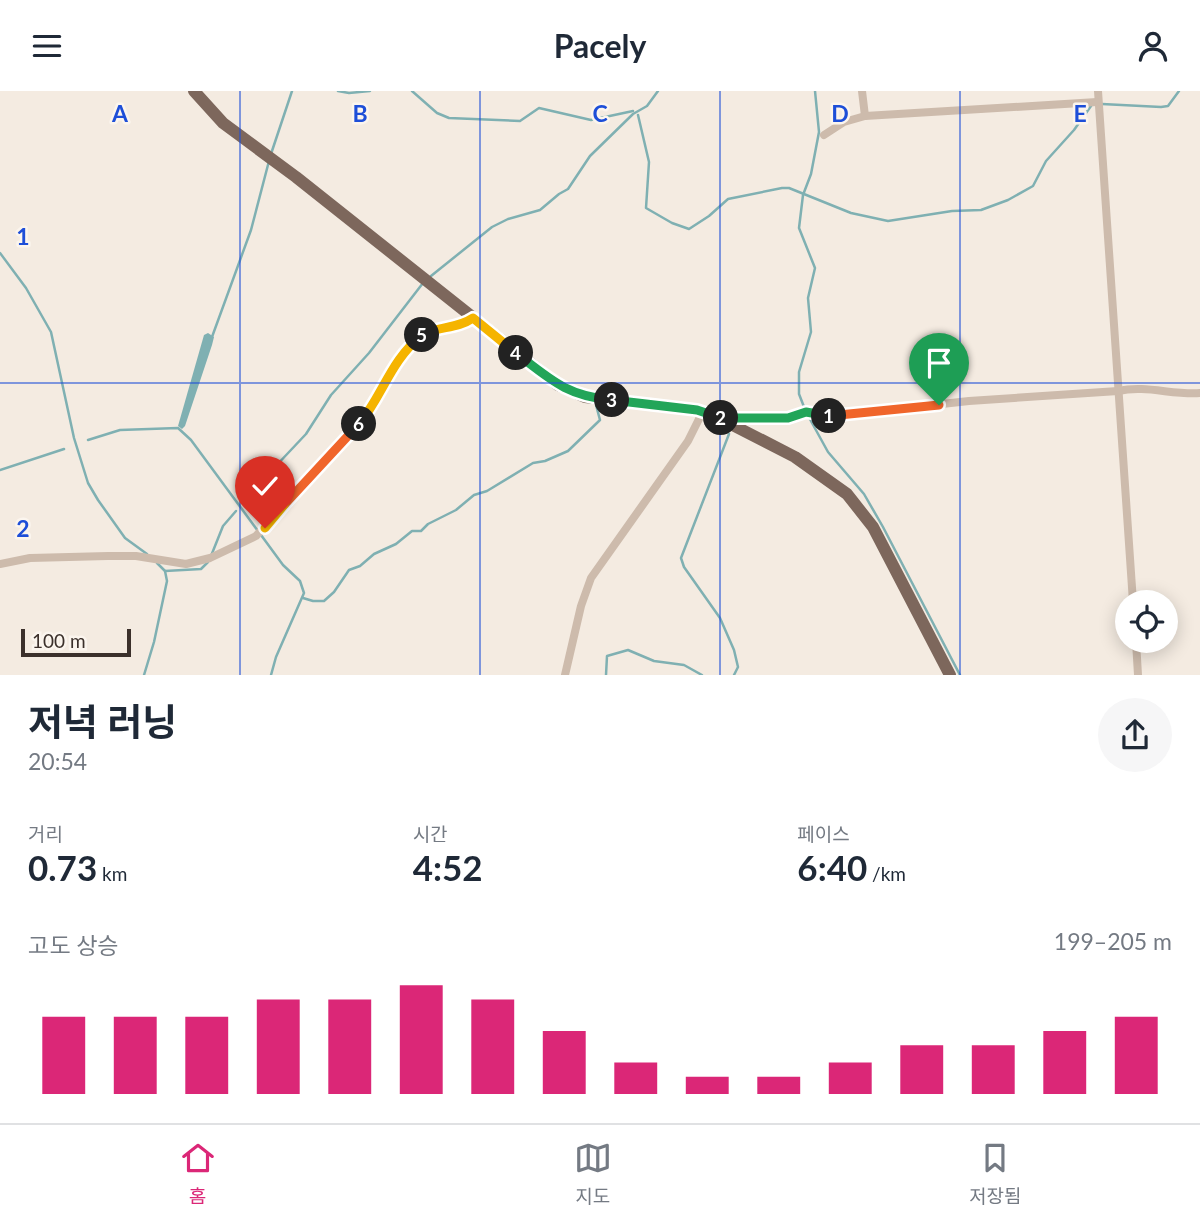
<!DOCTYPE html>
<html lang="ko">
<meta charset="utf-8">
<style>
body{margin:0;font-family:Lato,"Noto Sans KR",sans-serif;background:#f6f6f7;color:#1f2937;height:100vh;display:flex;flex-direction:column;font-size:26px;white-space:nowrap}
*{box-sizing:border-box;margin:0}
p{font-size:23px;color:#747a83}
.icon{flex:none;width:38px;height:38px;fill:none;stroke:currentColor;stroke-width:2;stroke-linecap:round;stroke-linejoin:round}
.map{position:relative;height:584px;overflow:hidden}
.drawer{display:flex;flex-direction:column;background:#fff;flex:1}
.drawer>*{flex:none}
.tools{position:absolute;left:1115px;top:499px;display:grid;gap:14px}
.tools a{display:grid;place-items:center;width:63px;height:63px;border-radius:50%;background:#fff;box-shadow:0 4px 18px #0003;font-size:35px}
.scale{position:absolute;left:21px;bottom:18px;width:110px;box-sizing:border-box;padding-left:7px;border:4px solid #3b302b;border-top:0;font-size:19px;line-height:24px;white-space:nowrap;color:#3b302b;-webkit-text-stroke:5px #fbf5ee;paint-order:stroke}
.pin{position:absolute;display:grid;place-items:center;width:60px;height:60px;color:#fff;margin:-72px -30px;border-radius:50% 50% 50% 0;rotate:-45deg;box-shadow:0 0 7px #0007}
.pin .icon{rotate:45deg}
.km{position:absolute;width:35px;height:35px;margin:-18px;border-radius:50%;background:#222;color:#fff;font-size:19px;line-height:35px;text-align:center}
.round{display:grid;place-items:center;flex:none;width:74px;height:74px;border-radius:37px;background:#f6f6f7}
.summary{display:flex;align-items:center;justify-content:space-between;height:119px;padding:0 28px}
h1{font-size:38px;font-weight:700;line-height:52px}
.figures{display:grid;grid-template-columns:repeat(3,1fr);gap:10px;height:119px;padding:7px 28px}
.figures div{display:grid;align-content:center}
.figures b{font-size:35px;font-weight:700}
.figures small{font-size:19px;font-weight:400}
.figures p{font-size:19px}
.chart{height:196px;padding:14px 28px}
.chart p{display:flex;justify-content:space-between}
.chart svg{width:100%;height:126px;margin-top:7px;stroke:#db2777;stroke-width:6}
header{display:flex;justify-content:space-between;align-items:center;height:91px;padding:0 28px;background:#fff;font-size:32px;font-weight:700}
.dock{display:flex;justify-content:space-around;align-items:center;height:98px;border-top:2px solid #e0e1e3;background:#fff;font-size:19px;color:#747a83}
.dock a{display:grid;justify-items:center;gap:4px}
.dock .on{color:#db2777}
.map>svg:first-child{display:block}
</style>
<header><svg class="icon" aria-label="menu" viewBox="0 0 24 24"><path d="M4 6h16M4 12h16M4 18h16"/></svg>Pacely<svg class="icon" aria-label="person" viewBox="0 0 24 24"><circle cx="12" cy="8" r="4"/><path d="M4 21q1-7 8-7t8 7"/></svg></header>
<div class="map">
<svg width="1200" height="584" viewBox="0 0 1200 584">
<rect width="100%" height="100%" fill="#f4ebe1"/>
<path fill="#7fb0b2" d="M 208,242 L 214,246 L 212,254 L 185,335 L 182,338 L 178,335 L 204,244 Z"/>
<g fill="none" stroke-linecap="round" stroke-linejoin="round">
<g stroke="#7fb0b2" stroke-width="2.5">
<path d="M 338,0 L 349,2 L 370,0"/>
<path d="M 412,0 L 437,22 L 449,27 L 520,30 L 539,17 L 591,29 L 633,20"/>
<path d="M 815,0 L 819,41 L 811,83 L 803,104 L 799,137 L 815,177 L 808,207 L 811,241 L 799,281 L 799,303 L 806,321 L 828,361 L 864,403 L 883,436 L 960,584"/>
<path d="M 1102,13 L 1161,16 L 1168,15 L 1179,0"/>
<path d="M 638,24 L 649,71 L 646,117 L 672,132 L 689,138 L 709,125 L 728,108 L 782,97 L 789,97 L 851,122 L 888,130 L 952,120 L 981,119 L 1008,109 L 1033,95 L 1046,70 L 1074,39 L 1091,15"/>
<path d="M 271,63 L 292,0"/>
<path d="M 0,162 L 26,197 L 51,241 L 74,347 L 88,392 L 98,409 L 125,447 L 147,463"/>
<path d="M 431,185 L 492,136 L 508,128 L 540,119 L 559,103 L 568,98 L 590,65 L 633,23 L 647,15 L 658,0"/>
<path d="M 212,246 L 251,139 L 269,70"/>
<path d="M 729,343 L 681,467 L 684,476 L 720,527 L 734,559 L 738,576 L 734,584"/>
<path d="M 88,349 L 120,339 L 178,337 L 191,349 L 258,440"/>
<path d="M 0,379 L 64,358"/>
<path d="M 248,410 L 273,378 L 306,343 L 331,304 L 369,262 L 423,192"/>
<path d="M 261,444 L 283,474 L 300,490 L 304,502 L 276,566 L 271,584"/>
<path d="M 211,465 L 223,435 L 236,420"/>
<path d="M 165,480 L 201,478 L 208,471"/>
<path d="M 303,507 L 313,510 L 324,510 L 334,501 L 349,479 L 360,475 L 374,463 L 396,453 L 412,440 L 421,440 L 428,433 L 456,419 L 474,404 L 487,400 L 533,372 L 545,370 L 568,360 L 600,329 L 596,314"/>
<path d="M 144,584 L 154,551 L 167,490 L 165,480 L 157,472"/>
<path d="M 606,584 L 607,565 L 628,559 L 654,570 L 684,574 L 702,584"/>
</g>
<g stroke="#cdbbac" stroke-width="8">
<path d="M 862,0 L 865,25"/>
<path d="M 1098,0 L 1133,511"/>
<path d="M 824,44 L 844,31 L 865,25 L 1097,11"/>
<path d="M 724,327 L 787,327 L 806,321 L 821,324 L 842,324 L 969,310 L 1118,300 C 1146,294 1172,304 1200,302"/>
<path d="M 0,473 L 30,467 L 108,465 L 136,465 L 186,473 L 210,467 L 256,445 L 367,322 L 384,290 L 414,251 L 436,237 L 453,236 L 473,227"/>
<path d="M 1136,550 L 1138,584"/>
<path d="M 565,584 L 581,515 L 591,487 L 688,350 L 703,320"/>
</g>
<path stroke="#7d675c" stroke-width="12" d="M 194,0 L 223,32 L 296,86 L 558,294 L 585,306 L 697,319 L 711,323 L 795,366 L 847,403 L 873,436 L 950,584"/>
</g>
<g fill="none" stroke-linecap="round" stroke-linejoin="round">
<g stroke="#fff" stroke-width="14">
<path id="split-1" d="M 829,325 L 939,314"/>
</g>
<g stroke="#fff" stroke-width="14">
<path id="split-2" d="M 721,327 L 788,327 L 806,321 L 829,325"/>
</g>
<g stroke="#fff" stroke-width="14">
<path id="split-3" d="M 612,309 L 697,319 L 721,327"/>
</g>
<g stroke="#fff" stroke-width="14">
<path id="split-4" d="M 516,262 C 551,289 567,305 612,309"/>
</g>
<g stroke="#fff" stroke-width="14">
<path id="split-5" d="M 422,244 C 439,235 457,238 473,227 L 516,262"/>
</g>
<g stroke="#fff" stroke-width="14">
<path id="split-6" d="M 359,333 C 383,304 390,270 422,244"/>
</g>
<g stroke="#fff" stroke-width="14">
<path id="split-7" d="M 284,414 L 359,333"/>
</g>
<g stroke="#fff" stroke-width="14">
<path id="split-8" d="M 265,437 L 284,414"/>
</g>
<use href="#split-1" stroke="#f0652b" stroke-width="9"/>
<use href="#split-2" stroke="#22a559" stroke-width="9"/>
<use href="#split-3" stroke="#22a559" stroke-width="9"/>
<use href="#split-4" stroke="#22a559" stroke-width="9"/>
<use href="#split-5" stroke="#f5b400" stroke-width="9"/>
<use href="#split-6" stroke="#f5b400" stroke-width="9"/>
<use href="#split-7" stroke="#f0652b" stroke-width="9"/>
<use href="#split-8" stroke="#f5b400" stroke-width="9"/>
</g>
<path fill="none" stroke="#1d4ed8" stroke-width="2" stroke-opacity="0.55" d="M 240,0 L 240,584M 480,0 L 480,584M 720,0 L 720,584M 960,0 L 960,584M 0,292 L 1200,292"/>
<g font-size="23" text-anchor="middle" font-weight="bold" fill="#1d4ed8" stroke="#fbf5ee" stroke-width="5" stroke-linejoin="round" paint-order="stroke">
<text x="120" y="31">A</text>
<text x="360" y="31">B</text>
<text x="600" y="31">C</text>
<text x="840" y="31">D</text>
<text x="1080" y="31">E</text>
<text x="23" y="154">1</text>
<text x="23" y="446">2</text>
</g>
</svg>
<div class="tools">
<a><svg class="icon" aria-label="locate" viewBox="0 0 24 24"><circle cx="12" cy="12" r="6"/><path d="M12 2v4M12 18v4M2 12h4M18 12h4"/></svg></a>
</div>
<div class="scale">100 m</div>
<div class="pin" style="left:939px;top:314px;background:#1e9e55"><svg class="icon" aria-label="arrive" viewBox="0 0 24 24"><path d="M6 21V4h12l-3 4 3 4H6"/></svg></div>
<div class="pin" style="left:265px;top:437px;background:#d93025"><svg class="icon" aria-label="check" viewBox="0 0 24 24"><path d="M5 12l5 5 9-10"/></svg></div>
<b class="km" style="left:829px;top:325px">1</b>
<b class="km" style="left:721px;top:327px">2</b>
<b class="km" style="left:612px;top:309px">3</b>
<b class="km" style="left:516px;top:262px">4</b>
<b class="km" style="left:422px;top:244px">5</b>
<b class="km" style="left:359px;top:333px">6</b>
</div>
<section class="drawer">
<div class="summary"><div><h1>저녁 러닝</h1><p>20:54</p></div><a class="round"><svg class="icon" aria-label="share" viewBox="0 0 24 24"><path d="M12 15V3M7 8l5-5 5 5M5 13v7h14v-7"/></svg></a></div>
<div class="figures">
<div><p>거리</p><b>0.73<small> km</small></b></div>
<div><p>시간</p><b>4:52</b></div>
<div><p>페이스</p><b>6:40<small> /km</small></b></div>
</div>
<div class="chart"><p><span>고도 상승</span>199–205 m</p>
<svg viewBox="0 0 160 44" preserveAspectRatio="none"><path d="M5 44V17M15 44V17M25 44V17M35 44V11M45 44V11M55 44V6M65 44V11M75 44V22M85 44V33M95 44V38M105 44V38M115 44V33M125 44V27M135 44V27M145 44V22M155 44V17"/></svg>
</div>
</section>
<nav class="dock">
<a class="on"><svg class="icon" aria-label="home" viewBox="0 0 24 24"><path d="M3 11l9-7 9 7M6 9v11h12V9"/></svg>홈</a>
<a><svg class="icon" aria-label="map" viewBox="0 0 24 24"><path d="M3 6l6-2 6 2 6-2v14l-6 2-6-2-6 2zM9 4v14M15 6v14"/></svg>지도</a>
<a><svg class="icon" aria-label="saved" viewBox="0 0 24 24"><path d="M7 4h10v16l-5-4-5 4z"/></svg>저장됨</a>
</nav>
